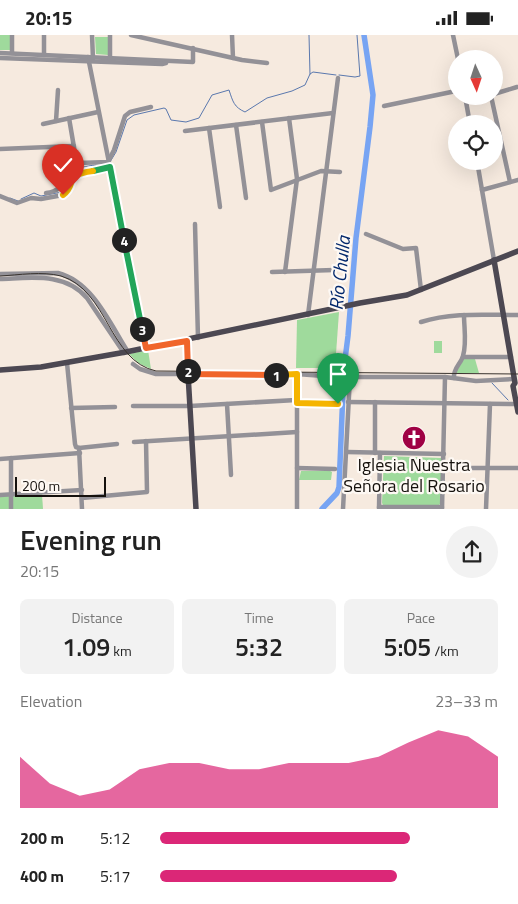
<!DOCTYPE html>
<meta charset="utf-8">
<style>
body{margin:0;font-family:"Titillium Web",sans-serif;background:#f2f2f2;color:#222;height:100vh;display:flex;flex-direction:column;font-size:19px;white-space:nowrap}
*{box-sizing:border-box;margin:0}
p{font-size:16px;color:#767676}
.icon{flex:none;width:28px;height:28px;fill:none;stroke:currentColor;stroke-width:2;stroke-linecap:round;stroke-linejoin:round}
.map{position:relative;height:474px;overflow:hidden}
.panel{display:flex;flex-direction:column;background:#fff;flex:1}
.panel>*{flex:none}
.needle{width:32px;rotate:177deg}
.tools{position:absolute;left:448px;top:15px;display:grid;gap:10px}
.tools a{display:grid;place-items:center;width:55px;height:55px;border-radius:50%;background:#fff;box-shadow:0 5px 20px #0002;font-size:25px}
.scale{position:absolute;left:15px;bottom:12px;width:91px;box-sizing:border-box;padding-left:5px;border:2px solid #15110d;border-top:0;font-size:14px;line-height:18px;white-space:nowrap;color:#15110d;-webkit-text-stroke:4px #fef9f4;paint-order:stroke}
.pin{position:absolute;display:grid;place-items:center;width:42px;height:42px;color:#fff;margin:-51px -21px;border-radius:50% 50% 50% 0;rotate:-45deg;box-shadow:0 0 5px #0007}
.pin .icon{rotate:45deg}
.km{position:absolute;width:25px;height:25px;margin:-12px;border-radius:50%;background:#222;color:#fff;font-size:14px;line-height:25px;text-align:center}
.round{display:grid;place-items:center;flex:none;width:52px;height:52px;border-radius:26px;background:#f2f2f2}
.summary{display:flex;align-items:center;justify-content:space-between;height:85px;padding:0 20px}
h1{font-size:28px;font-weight:600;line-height:38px}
.metrics{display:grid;grid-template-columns:repeat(3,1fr);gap:8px;height:85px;padding:5px 20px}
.metrics div{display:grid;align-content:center;border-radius:8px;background:#f2f2f2;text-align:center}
.metrics b{font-size:25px;font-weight:600}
.metrics small{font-size:14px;font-weight:400}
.metrics p{font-size:14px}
.chart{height:140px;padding:10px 20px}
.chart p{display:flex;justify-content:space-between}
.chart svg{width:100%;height:90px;margin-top:5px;fill:#db2777;opacity:.7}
ul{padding:0 20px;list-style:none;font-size:16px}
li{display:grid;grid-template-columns:80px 60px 1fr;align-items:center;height:38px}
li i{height:12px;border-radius:6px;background:#db2777}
.status{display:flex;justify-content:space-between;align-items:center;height:35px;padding:0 25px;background:#fff;direction:ltr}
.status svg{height:14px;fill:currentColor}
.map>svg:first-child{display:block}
</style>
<div class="status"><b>20:15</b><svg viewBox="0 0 49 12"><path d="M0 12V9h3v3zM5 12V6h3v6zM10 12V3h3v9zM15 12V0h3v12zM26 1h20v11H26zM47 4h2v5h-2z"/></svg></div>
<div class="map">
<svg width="518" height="474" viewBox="0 0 518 474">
<rect width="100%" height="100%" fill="#f6eadf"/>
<g fill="#9fda9c">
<rect x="0" y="0" width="10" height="15"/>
<path d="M 95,2 L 108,2 L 108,20 L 96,19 Z"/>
<path d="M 339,277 L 335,333 L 296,333 L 297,285 Z"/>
<rect x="434" y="306" width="8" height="12"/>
<path d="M 148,315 L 151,334 L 138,328 L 129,319 Z"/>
<path d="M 464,324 L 475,324 L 479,338 L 455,338 Z"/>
<path d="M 384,421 L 442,423 L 441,468 L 439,470 L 383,470 L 382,468 Z"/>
<path d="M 301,436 L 330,436 L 332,437 L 331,445 L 299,445 Z"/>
<path d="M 42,459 L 43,474 L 13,474 L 12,461 Z"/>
<path d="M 0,460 L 9,461 L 10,474 L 0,474 Z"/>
</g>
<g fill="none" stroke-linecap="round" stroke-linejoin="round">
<g stroke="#5a78ae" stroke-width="1">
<path d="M 309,0 L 310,39"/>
<path d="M 339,40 L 355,42 L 360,41 L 357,0"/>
<path d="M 110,127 L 116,117 L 127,85 L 134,80 L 164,73 L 166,74 L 171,85 L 186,87 L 199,83 L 212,60 L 229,55 C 233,67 234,72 245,77 L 267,63 L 292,56 L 305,50 L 310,39 L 313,37 L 336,40"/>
<path d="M 10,163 L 18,166"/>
<path d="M 21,164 L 34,158 L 41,161 L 62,157 C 72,138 73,132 96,130"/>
<path d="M 492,348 L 508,365"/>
</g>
<path stroke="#77a4f3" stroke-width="5.5" d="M 322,474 L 337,458 L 339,452 L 344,332 L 348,301 L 356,203 L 370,92 L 373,60 L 364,0"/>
<g stroke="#939197" stroke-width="4.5">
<path d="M 92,0 L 93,24"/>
<path d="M 131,0 L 242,25 L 267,28"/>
<path d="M 232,0 L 233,23"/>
<path d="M 453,0 L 458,24"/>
<path d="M 0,18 L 193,27 L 193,13"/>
<path d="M 12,18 L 12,0"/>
<path d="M 44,20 L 44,0"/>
<path d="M 88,22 L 146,313"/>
<path d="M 0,23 L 162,29 L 166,28"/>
<path d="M 110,24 L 110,0"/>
<path d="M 494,59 L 517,52"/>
<path d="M 465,61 L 470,89"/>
<path d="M 491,61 L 510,147"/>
<path d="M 466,64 L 485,61"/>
<path d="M 384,71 L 456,56"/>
<path d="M 69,83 L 76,124 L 79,128 L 108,127 L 114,115 L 125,81 L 130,77 L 151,72"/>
<path d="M 56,86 L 58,55"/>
<path d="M 262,87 L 271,155 L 321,136 L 340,137"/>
<path d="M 43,89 L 98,77"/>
<path d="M 236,90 L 246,163"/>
<path d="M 209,93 L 220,172"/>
<path d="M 185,96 L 333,78"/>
<path d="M 0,114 L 74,111"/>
<path d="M 477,126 L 494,225"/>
<path d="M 482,155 L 518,145"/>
<path d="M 46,158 C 59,157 62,150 67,140 C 70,135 75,131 79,128"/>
<path d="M 0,161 L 17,168 L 31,163 L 41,164 L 63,160 L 66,158 L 71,146 L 76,140 L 110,133"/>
<path d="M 195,189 L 198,303"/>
<path d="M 366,199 L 403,214 L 416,213 L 421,255"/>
<path d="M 272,237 L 334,235"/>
<path d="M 285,237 L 297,144 L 289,83"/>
<path d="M 0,239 L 58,238 C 93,247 110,289 128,317"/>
<path d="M 0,244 C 31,243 65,237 87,263 L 124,318"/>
<path d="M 308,280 L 338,43"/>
<path d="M 421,287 C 452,277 485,280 518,280"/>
<path d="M 463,322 L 511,322"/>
<path d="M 67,328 L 75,409 L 76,412 L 79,413 L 82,474"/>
<path d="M 133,329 L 140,334 L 156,339 L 297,339 L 337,342"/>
<path d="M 454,343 C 453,333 461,329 463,321 C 467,308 464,293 464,280"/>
<path d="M 348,367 L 518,369"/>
<path d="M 375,367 L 375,418"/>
<path d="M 297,368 L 338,369"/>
<path d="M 227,369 L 231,440"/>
<path d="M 133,371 L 190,371 L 296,365"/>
<path d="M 71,373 L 115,372"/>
<path d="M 134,407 L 297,397"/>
<path d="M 79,413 L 117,409"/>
<path d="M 347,417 L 444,419"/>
<path d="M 11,423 L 11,474"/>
<path d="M 0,424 L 80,418"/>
<path d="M 297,433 L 335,434"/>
<path d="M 444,433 L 518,433"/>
<path d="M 0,460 L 82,455"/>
<path d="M 82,463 L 147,457 L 146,406"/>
<path d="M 379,472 L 442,472"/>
<path d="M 379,473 L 380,418"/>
<path d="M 297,474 L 297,339"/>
<path d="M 343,474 L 350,342 L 445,342 L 476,346 L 514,344"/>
<path d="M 442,474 L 445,342"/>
<path d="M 486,474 L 490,369"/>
</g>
<g stroke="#4c4852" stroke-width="5.5">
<path d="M 494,225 L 515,348 L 513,351 L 518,377"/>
<path d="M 187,306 L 188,334"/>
<path d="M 0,335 L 41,332 L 126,317 L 360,268 L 407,260 L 518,216"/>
<path d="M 188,339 L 196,474"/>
</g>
<path stroke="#39332e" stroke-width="1" d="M 0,241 C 19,240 42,236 61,241 C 108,255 109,326 156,336 L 518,339"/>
</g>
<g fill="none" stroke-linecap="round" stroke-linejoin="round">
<g stroke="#fff" stroke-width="10">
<path id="split-1" d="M 276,340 L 297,339 L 297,368 L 338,369"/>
</g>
<g stroke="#fff" stroke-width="10">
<path id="split-2" d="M 188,336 L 188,339 L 276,340"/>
</g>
<g stroke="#fff" stroke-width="10">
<path id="split-3" d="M 142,294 L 146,313 L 187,306 L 188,336"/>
</g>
<g stroke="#fff" stroke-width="10">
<path id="split-4" d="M 124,205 L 142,294"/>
</g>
<g stroke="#fff" stroke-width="10">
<path id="split-5" d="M 93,136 L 110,132 L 124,205"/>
</g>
<g stroke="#fff" stroke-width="10">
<path id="split-6" d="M 63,160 C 78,149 62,140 93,136"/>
</g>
<use href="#split-1" stroke="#f5b400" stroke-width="6"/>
<use href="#split-2" stroke="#f0652b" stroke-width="6"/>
<use href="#split-3" stroke="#f0652b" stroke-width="6"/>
<use href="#split-4" stroke="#22a559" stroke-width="6"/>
<use href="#split-5" stroke="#22a559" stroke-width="6"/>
<use href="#split-6" stroke="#f5b400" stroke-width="6"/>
</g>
<defs>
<g id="church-disc" transform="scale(1.25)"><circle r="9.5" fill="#9f0144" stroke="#fef9f4"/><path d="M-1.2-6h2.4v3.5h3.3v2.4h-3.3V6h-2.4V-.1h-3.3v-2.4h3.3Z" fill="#fff"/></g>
</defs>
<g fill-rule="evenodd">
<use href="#church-disc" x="414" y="403"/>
</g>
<g text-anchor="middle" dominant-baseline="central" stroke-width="4.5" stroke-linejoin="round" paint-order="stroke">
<g font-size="18" fill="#15110d" stroke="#fef9f4">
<text x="414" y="429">Iglesia Nuestra<tspan x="414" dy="21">Señora del Rosario</tspan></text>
</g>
<g font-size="19" font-style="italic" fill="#02276b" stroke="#fef9f4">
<text transform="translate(339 238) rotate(-84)">Río Chulla</text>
</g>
</g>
</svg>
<div class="tools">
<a><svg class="needle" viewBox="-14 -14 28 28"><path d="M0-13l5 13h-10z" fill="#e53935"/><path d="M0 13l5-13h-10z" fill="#767676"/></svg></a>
<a><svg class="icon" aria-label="locate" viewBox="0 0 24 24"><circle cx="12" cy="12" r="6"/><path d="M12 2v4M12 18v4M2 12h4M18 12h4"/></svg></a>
</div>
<div class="scale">200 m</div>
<div class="pin" style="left:338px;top:369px;background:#1e9e55"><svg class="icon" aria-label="arrive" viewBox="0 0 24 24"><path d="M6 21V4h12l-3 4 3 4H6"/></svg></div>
<div class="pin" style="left:63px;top:160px;background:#d93025"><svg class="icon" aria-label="check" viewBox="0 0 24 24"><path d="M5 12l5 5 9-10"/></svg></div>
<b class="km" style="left:276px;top:340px">1</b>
<b class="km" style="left:188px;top:336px">2</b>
<b class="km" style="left:142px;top:294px">3</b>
<b class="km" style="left:124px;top:205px">4</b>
</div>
<section class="panel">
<div class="summary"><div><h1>Evening run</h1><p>20:15</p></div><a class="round"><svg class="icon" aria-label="share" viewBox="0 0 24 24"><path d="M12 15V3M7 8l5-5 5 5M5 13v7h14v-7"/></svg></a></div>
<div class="metrics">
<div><p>Distance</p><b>1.09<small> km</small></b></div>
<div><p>Time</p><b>5:32</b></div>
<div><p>Pace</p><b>5:05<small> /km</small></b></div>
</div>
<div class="chart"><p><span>Elevation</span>23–33 m</p>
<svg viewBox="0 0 160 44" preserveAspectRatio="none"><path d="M0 44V19L10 32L20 38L30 35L40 25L50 22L60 22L70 25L80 25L90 22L100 22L110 22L120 19L130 12L140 6L150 9L160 19V44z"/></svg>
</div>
<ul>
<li><b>200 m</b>5:12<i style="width:74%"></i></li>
<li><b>400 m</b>5:17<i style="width:70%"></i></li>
</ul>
</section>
